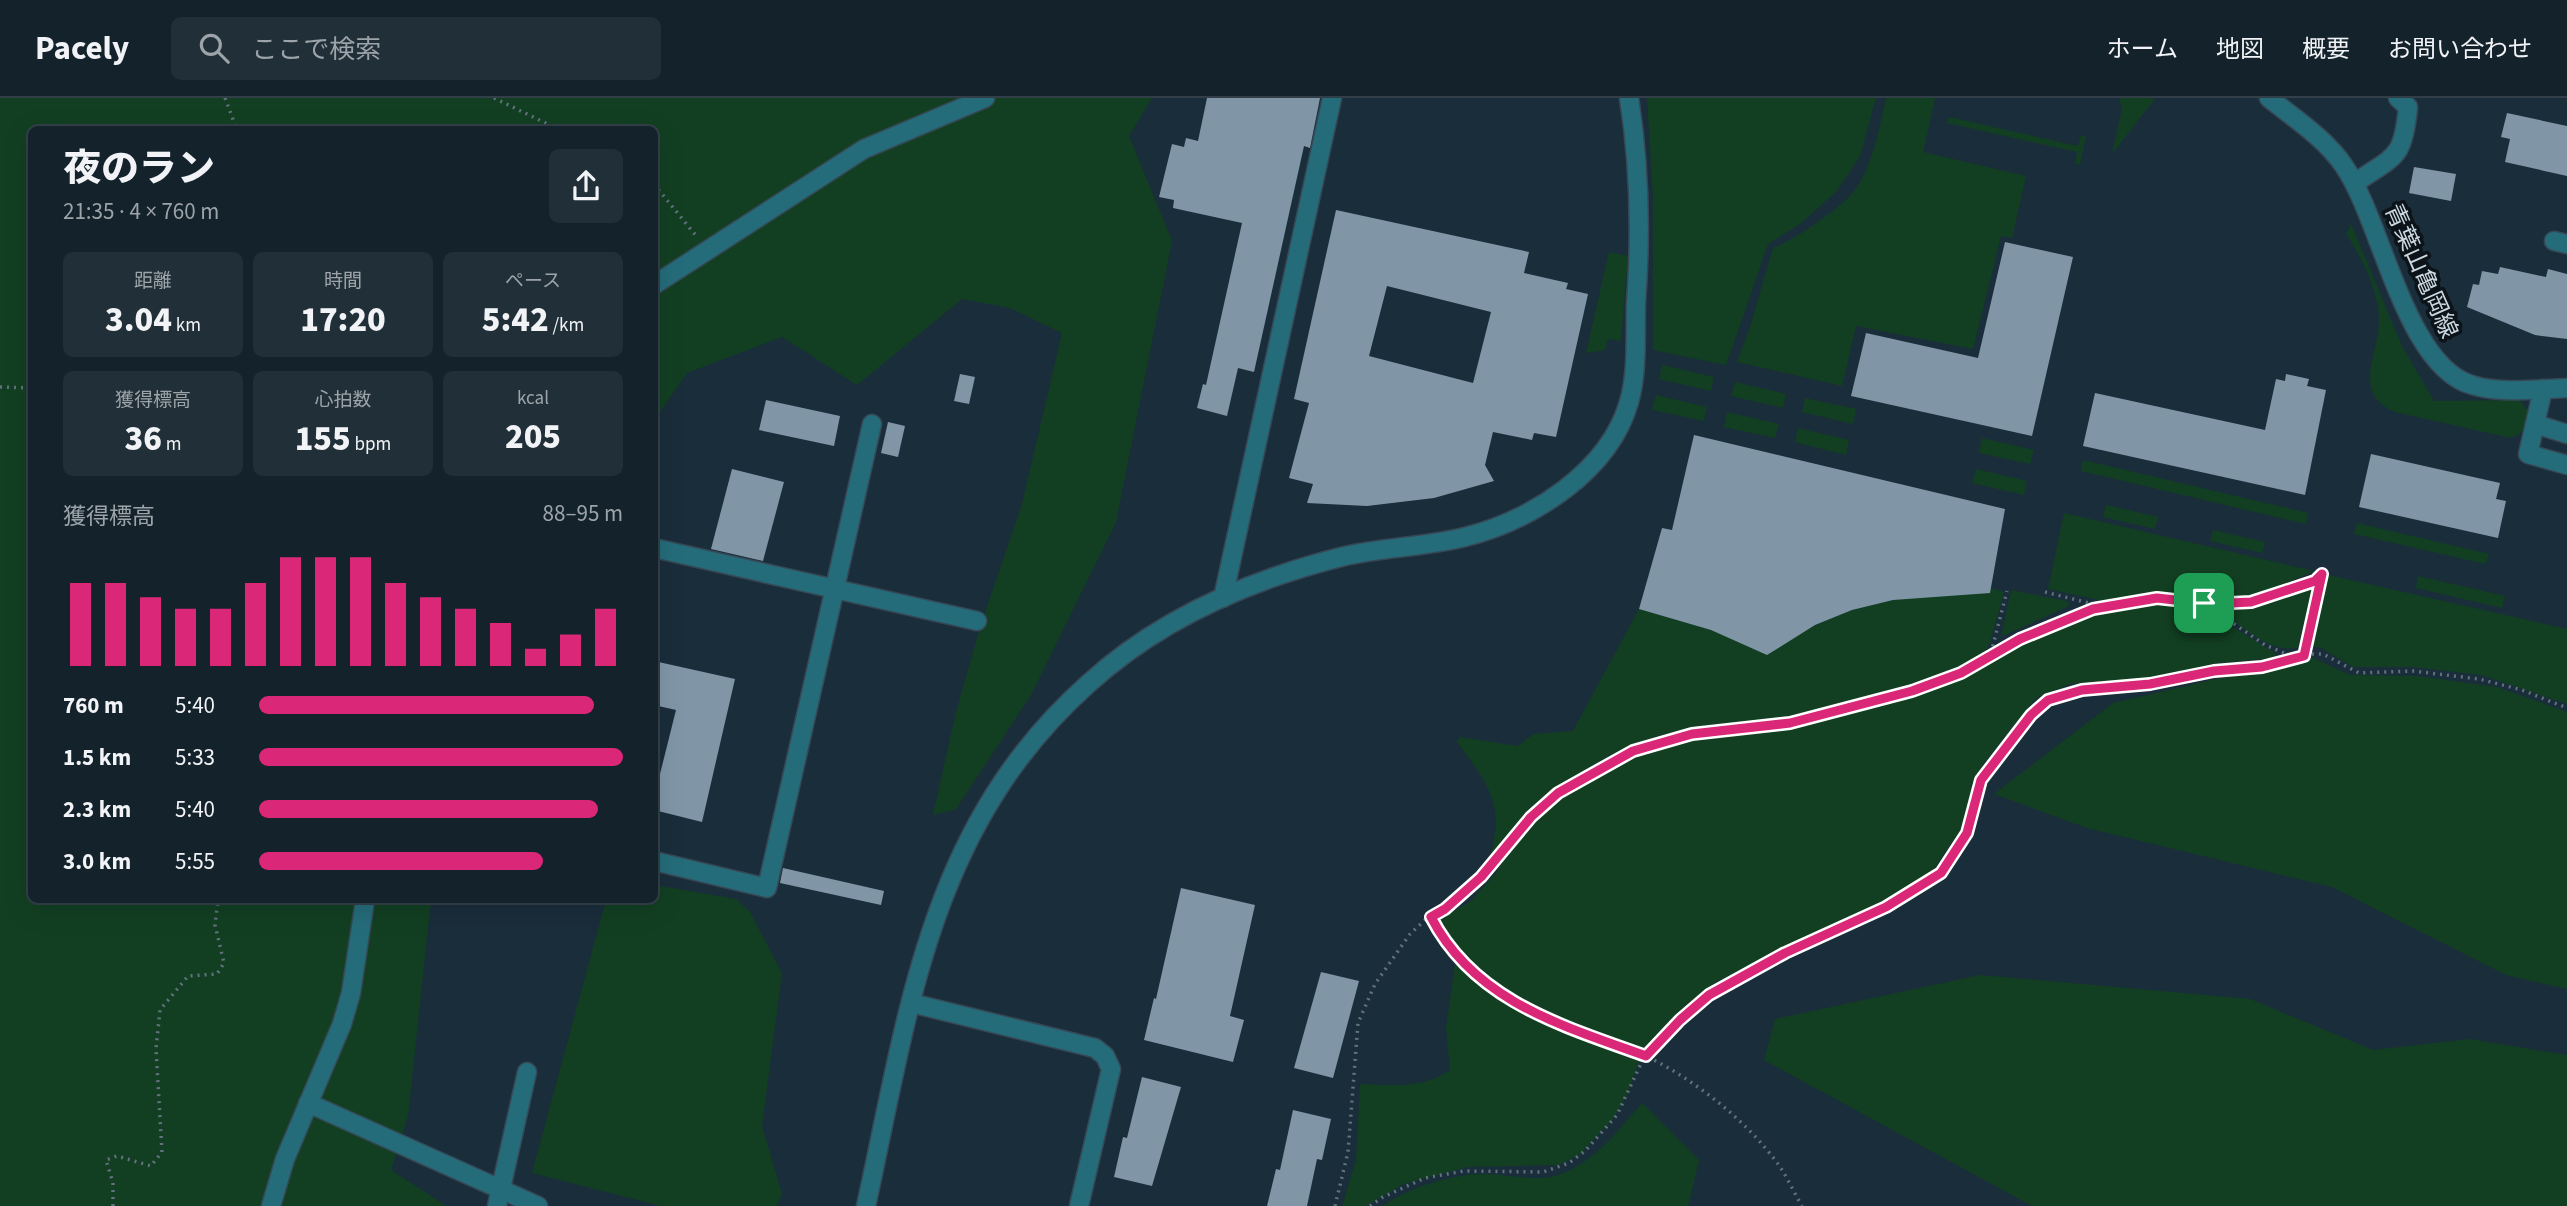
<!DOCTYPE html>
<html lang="ja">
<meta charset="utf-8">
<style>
body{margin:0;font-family:"Source Sans 3","Noto Sans JP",sans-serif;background:#212f38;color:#f1f3f6;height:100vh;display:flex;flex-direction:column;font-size:26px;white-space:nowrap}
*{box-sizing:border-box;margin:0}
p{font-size:23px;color:#9da4a9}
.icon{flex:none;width:38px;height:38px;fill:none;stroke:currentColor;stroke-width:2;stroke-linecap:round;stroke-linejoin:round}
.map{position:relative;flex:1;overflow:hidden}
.panel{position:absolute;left:28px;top:28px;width:630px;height:777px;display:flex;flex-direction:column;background:#14222c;border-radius:10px;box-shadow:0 7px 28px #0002,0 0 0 2px #333f48}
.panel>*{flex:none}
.pin{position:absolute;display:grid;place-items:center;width:60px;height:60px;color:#fff;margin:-30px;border-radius:14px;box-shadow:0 4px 10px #0006}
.round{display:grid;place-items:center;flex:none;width:74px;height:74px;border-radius:10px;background:#212f38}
.overview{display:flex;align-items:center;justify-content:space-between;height:119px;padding:0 35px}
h1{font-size:38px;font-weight:800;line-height:52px}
.stats{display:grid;grid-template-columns:repeat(3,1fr);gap:10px;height:119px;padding:7px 35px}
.stats div{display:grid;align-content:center;border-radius:10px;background:#212f38;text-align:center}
.stats b{font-size:35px;font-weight:800}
.stats small{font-size:19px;font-weight:400}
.stats p{font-size:19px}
.chart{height:196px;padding:14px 35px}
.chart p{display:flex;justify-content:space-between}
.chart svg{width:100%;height:126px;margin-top:7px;stroke:#db2777;stroke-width:6}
ul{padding:0 35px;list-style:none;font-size:23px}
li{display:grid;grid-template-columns:112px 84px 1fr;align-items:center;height:52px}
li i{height:18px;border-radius:9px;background:#db2777}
header{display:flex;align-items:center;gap:42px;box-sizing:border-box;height:98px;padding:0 35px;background:#14222c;border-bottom:2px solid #333f48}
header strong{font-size:33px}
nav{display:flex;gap:38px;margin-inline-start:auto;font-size:24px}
.search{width:490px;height:63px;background:#212f38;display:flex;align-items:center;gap:18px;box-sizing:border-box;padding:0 24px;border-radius:10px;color:#9da4a9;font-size:26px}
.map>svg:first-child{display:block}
</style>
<header>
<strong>Pacely</strong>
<div class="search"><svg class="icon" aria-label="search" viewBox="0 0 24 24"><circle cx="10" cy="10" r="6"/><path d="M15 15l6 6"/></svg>ここで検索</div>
<nav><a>ホーム</a><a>地図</a><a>概要</a><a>お問い合わせ</a></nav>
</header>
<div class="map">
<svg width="2567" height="1108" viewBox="0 0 2567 1108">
<rect width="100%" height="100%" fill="#1a2d3b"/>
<g fill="#123f22">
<path d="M 0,0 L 1152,0 L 1129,38 L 1172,143 L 1116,424 L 1031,597 L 956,711 L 933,717 L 956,614 L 981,526 L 1022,406 L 1062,235 L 1010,210 L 962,201 L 857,287 L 782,239 L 687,275 L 655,321 L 654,32 L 32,32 L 32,802 L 431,802 L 408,1018 L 391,1072 L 446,1108 L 0,1108 Z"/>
<path d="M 1647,0 L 1876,0 L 1860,58 L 1836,94 L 1800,126 L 1768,146 L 1726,267 L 1653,252 L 1653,100 Z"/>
<path d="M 1886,0 L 1935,0 L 1923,54 L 2026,78 L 2012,140 L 2001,138 L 1973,251 L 1856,228 L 1842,288 L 1737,264 L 1750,229 L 1773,150 C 1794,142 1840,111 1854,93 C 1872,71 1880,28 1886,0 Z"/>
<path d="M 2119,0 L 2153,0 L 2153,3 L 2112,56 L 2122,11 Z"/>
<path d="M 1949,19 L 2078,48 L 2081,37 L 2086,38 L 2080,67 L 2075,66 L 2077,54 L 1947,25 Z"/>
<path d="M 2351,126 L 2402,248 L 2434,303 L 2519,302 L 2529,314 C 2525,328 2525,335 2511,340 L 2395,314 C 2349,294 2381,255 2379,218 C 2377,189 2362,160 2346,136 Z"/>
<path d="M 1609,154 L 1628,158 L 1621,243 L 1608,241 L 1605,252 L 1586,255 Z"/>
<path d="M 1662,267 L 1714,279 L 1711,293 L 1659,281 Z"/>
<path d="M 1735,284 L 1786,296 L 1783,310 L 1731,298 Z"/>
<path d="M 1656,297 L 1707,309 L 1704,323 L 1652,312 Z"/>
<path d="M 1805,300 L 1856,311 L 1853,326 L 1802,314 Z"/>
<path d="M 1727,314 L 1779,326 L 1775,340 L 1724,329 Z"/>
<path d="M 1798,330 L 1849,342 L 1846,357 L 1795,344 Z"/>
<path d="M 1982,340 L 2034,352 L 2030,366 L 1979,355 Z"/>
<path d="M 2083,362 L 2308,415 L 2306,426 L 2081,373 Z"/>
<path d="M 1976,371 L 2027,383 L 2024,397 L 1972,385 Z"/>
<path d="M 2106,407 L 2158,419 L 2155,431 L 2103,419 Z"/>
<path d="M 2064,415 L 2314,473 L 2271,492 L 2246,499 L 2163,494 L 2104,503 L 2048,491 Z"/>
<path d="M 2357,425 L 2489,456 L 2486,466 L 2354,436 Z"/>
<path d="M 2213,432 L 2265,444 L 2262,455 L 2210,443 Z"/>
<path d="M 2324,476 L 2567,531 L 2567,606 L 2481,577 L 2413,569 L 2353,569 L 2321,550 L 2309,548 Z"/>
<path d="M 2418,478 L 2505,498 L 2502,510 L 2416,490 Z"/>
<path d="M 2313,487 L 2298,550 C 2267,555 2240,527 2218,510 L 2219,507 L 2251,505 Z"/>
<path d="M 1990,490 L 2004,494 L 1990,545 C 1983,561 1958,568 1942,575 C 1891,596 1834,613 1779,621 C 1730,628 1679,627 1632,647 C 1575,671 1531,711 1496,761 L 1492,760 C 1491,747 1497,734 1496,721 C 1494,690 1475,669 1457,644 L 1460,639 L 1517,648 L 1534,636 L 1573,633 L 1639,511 L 1711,532 L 1815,527 L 1852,512 L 1893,502 Z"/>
<path d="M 2011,492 L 2067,503 L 2069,508 L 2001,539 Z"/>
<path d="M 2156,501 L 2195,506 L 2277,556 L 2271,560 L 2213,566 L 2142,581 L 2070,586 L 2036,600 L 1984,665 L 1973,686 L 1962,730 L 1931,775 L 1880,808 L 1795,843 L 1713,886 L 1686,907 L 1648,952 C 1572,935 1483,895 1442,826 L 1441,821 L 1471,803 L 1496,775 L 1510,750 L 1542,712 L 1590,678 L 1643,653 L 1679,641 L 1789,627 L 1905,596 L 1961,575 L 2037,532 L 2082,514 Z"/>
<path d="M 2311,559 L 2350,577 L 2417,578 L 2497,589 L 2567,614 L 2567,891 L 2506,877 L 2332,789 L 2087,730 L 1994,696 L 2113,605 Z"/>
<path d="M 655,787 L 736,801 L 750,814 L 782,875 L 762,1028 L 782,1096 L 777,1108 L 661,1108 L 532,1075 L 606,802 L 654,802 Z"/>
<path d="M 1456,859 C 1512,913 1569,932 1642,956 L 1626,999 L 1612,1022 L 1580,1056 L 1559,1067 L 1468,1069 L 1403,1086 L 1366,1108 L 1342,1108 L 1356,1062 L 1360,986 C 1392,987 1424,991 1450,972 L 1446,930 Z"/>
<path d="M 1980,877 L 2250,901 L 2373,952 L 2470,941 L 2567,957 L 2567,1108 L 2032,1108 L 1764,962 L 1775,921 Z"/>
<path d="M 1642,1005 L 1699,1062 L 1688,1108 L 1383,1108 C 1409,1089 1453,1076 1486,1076 C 1509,1076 1539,1085 1561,1076 C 1596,1063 1618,1032 1642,1005 Z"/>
</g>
<g fill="#8096a7" fill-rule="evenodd">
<path d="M 1207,0 L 1320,0 L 1310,50 L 1304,48 L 1254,274 L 1238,270 L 1227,318 L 1197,310 L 1203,286 L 1206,287 L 1242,125 L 1173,110 L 1174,102 L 1159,99 L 1172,46 L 1184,49 L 1186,40 L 1198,43 Z"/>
<path d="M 2507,15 L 2567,28 L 2567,78 L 2505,64 L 2510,41 L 2501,39 Z"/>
<path d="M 2414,69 L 2456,76 L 2451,103 L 2409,95 Z"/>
<path d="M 1336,112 L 1529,154 L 1524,175 L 1568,185 L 1566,191 L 1588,196 L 1556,339 L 1534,335 L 1532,342 L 1493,334 L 1485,367 L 1494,383 L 1434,400 L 1367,408 L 1307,405 L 1313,386 L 1289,380 L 1309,305 L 1294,301 ZM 1387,188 L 1491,214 L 1473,285 L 1369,258 Z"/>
<path d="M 2005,144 L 2073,159 L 2032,338 L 1851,298 L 1866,235 L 1978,260 Z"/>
<path d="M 2500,169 L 2546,179 L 2548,171 L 2567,176 L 2567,241 L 2535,237 L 2467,209 L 2473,186 L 2479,187 L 2482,173 L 2498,176 Z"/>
<path d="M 960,276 L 975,279 L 969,306 L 954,303 Z"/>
<path d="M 2286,276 L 2309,281 L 2307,288 L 2326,292 L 2305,397 L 2083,348 L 2095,295 L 2265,332 L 2276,281 L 2285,283 Z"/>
<path d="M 766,302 L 840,318 L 834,348 L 759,332 Z"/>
<path d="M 888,324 L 905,328 L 898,359 L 881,355 Z"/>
<path d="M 1694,337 L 2005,411 L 1990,495 L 1893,502 L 1852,512 L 1815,527 L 1767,557 L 1711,532 L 1639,511 L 1662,430 L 1672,432 Z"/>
<path d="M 2371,356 L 2500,385 L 2496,401 L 2506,403 L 2498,440 L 2359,409 Z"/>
<path d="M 732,371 L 784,384 L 763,463 L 711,451 Z"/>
<path d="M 654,563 L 735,581 L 702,724 L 654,712 L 654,700 L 676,612 L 654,607 Z"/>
<path d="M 783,770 L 884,793 L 881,807 L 780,785 Z"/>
<path d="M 1181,790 L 1255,807 L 1230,918 L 1244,922 L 1233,964 L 1144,942 L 1154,900 L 1156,901 Z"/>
<path d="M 1321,874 L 1359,883 L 1333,980 L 1294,970 Z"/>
<path d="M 1142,979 L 1181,989 L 1152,1088 L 1114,1079 L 1123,1039 L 1127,1040 Z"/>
<path d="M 1293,1012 L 1331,1021 L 1322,1062 L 1317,1061 L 1307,1108 L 1267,1108 L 1276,1071 L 1280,1072 Z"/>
</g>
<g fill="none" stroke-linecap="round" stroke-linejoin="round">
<g stroke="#364856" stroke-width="21">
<g id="minor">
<path d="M 2269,0 C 2294,20 2326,41 2344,68 C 2382,123 2405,268 2472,287 C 2501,296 2537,291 2567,290"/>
<path d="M 2355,85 C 2395,57 2403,62 2408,9 L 2398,0"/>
<path d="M 2554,143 L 2567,146"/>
<path d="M 654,187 L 864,51 L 985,0"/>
<path d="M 2543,291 L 2528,356 L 2567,367"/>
<path d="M 2535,326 L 2567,336"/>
<path d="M 654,450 L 977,523"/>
<path d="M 1223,500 L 1332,0"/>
<path d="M 654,763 L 767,790 L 872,326"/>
<path d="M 911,905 L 1095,950 L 1105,958 L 1111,971 L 1079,1108"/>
<path d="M 308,1005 L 538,1108"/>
<path d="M 271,1108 L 285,1061 L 342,926 L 351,895 L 365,802"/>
<path d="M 497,1108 L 527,974"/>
<path d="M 866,1108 C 909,912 929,728 1088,586 C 1159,521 1252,481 1345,458 C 1384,449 1425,449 1465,439 C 1532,422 1609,374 1629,304 C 1638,273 1635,237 1636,205 C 1641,136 1640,69 1629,0"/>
</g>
</g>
<g stroke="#61717d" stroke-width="3.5" stroke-dasharray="2 5" stroke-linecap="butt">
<path d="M 225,0 L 237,32"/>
<path d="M 494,0 L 560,32"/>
<path d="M 654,86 L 697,139"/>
<path d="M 0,289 L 32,290"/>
<path d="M 2045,494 L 2101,508"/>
<path d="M 2205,506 L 2265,547 L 2294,559"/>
<path d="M 1991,555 L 2007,493"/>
<path d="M 2304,558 L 2322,478"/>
<path d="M 1431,819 C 1458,872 1508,907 1563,929 C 1590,940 1621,946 1648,959 C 1696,983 1743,1020 1775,1062 C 1786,1076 1793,1093 1802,1108"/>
<path d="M 113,1108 L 113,1085 L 106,1062 L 117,1058 L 151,1068 L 162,1054 L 156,951 L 160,912 L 188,878 L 217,876 L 224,865 L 215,827 L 218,802"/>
<path d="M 1335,1108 L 1348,1054 L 1358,925 L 1375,886 L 1410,836 L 1425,822 L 1445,811 L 1481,779 L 1531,719 L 1558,695 L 1633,653 L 1658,644 L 1692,636 L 1790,625 L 1943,583 L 2020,541 L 2093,511 L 2157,500 L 2210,506 L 2251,504 L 2315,483 L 2322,476"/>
<path d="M 1370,1108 L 1383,1099 L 1425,1080 L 1464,1073 L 1543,1074 L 1569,1065 L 1585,1053 L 1617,1017 L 1644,959 L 1680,921 L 1709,897 L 1785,855 L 1886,809 L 1941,775 L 1967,735 L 1981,682 L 2031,617 L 2057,597 L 2104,589 L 2168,584 L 2214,573 L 2262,569 L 2310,556 L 2323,556 L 2359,575 L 2413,573 L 2479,581 L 2522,592 L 2567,610"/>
</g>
<use href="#minor" stroke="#256c7a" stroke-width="18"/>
</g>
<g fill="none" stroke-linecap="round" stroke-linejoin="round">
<g stroke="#fff" stroke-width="14">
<path id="route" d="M 2322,476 L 2304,558 L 2262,569 L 2214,573 L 2150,586 L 2082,592 L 2048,602 L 2031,617 L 1981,682 L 1967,735 L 1941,775 L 1886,809 L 1785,855 L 1709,897 L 1680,922 L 1646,958 C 1563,928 1474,903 1431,819 L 1445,811 L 1481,779 L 1531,719 L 1558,695 L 1633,653 L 1692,636 L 1790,625 L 1912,593 L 1961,575 L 2020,541 L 2093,511 L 2157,500 L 2210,506 L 2251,504 L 2315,483 Z"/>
</g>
<use href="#route" stroke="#db2777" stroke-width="9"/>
</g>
<g text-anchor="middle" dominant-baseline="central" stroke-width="7" stroke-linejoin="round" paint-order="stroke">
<g font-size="24" fill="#ccd8e1" stroke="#0c141a">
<text transform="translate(2421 173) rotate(66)">青葉山亀岡線</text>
</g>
</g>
</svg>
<div class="pin" style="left:2204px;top:505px;background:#1e9e55"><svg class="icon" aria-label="arrive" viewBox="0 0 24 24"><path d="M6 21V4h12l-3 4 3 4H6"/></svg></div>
<section class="panel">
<div class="overview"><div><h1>夜のラン</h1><p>21:35 · 4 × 760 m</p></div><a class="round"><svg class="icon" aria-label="share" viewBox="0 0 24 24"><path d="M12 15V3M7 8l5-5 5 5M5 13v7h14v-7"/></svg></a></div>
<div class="stats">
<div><p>距離</p><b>3.04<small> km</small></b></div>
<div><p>時間</p><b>17:20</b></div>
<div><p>ペース</p><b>5:42<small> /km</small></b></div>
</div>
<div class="stats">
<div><p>獲得標高</p><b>36<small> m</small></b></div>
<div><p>心拍数</p><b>155<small> bpm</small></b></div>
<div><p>kcal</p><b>205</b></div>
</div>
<div class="chart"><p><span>獲得標高</span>88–95 m</p>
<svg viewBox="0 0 160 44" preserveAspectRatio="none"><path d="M5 44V15M15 44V15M25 44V20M35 44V24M45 44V24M55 44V15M65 44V6M75 44V6M85 44V6M95 44V15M105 44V20M115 44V24M125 44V29M135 44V38M145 44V33M155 44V24"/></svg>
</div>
<ul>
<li><b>760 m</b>5:40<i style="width:92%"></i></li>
<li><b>1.5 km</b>5:33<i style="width:100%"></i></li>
<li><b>2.3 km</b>5:40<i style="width:93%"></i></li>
<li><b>3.0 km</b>5:55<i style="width:78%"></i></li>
</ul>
</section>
</div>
